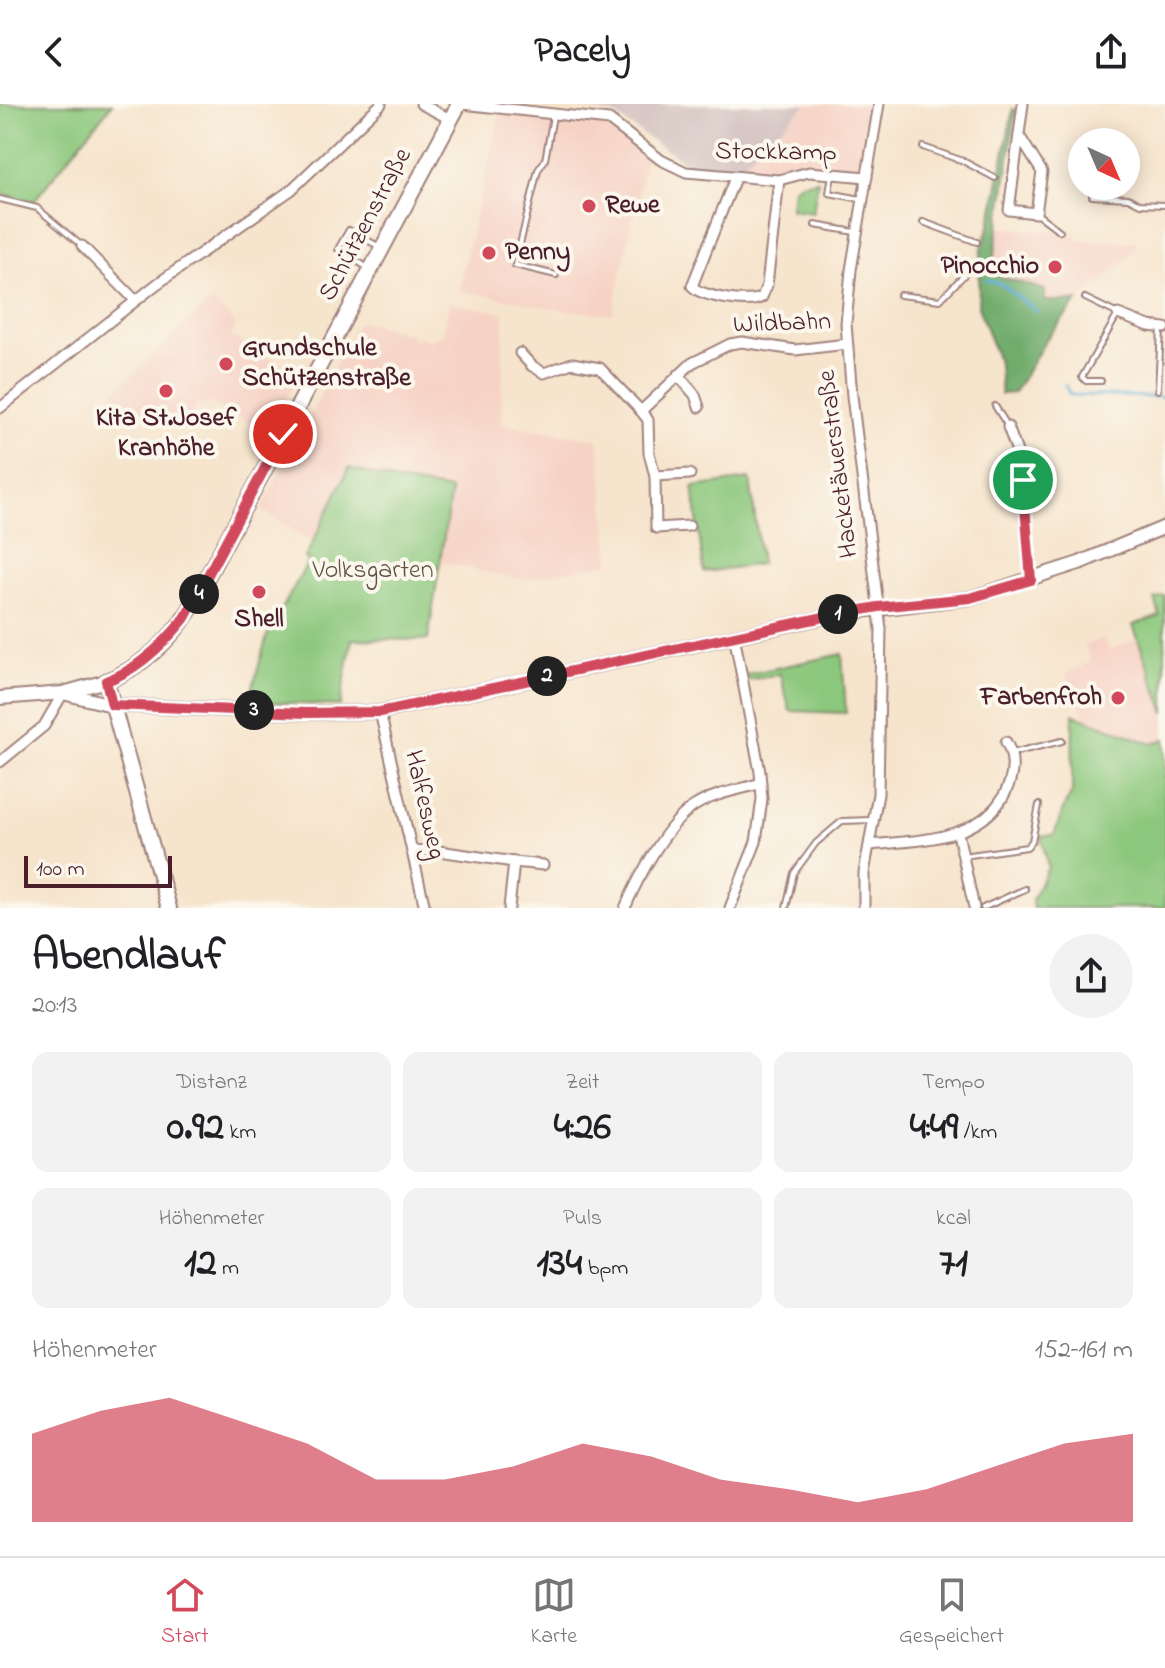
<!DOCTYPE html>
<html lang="de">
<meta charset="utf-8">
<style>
body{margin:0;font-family:"Indie Flower",sans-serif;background:#f2f2f2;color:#202124;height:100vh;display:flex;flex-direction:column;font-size:30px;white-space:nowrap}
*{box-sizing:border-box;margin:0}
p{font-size:26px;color:#757577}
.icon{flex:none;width:44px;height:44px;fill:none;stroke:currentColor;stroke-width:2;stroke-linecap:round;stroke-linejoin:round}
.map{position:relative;height:804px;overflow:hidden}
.details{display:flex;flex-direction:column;background:#fff;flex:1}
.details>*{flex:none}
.needle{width:52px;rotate:136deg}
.buttons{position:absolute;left:1068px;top:24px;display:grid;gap:16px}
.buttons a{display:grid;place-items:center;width:72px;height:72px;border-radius:50%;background:#fff;box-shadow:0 4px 20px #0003;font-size:40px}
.scale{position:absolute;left:24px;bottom:20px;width:148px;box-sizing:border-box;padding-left:8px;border:4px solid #4a1f2b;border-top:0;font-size:22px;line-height:28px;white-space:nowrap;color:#4a1f2b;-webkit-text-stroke:6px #fbf7ec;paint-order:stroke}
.pin{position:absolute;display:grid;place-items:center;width:68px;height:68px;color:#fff;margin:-34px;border:4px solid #fff;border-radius:50%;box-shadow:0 2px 8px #0007}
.km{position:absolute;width:40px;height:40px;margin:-20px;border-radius:50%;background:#222;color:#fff;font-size:22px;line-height:40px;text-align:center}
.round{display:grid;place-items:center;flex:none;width:84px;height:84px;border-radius:42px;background:#f2f2f2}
.head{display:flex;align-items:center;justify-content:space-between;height:136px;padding:0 32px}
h1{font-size:44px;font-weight:700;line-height:60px}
.figures{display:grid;grid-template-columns:repeat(3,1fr);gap:12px;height:136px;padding:8px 32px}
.figures div{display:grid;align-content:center;border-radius:16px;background:#f2f2f2;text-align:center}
.figures b{font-size:40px;font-weight:700}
.figures small{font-size:22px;font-weight:400}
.figures p{font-size:22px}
.chart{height:224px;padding:16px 32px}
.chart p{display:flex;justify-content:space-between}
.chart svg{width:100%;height:144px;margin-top:8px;fill:#d1495b;opacity:.7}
header{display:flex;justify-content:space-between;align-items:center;height:104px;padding:0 32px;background:#fff;font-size:36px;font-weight:700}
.dock{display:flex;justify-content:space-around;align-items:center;height:112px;border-top:2px solid #e0e0e0;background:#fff;font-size:22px;color:#757577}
.dock a{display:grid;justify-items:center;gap:4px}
.dock .on{color:#d1495b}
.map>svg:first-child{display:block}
</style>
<header><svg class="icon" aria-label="back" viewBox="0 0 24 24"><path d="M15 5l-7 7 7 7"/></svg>Pacely<svg class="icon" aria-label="share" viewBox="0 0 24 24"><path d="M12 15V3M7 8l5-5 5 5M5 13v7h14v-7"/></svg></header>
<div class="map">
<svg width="1165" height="804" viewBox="0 0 1165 804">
<rect width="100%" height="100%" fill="#fbf7ec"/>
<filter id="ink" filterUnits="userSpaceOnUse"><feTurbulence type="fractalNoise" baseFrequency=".0125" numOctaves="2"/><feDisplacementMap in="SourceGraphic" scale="16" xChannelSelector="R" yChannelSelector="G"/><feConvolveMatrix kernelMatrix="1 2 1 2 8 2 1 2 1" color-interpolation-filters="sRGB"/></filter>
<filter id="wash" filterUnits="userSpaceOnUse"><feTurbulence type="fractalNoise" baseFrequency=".006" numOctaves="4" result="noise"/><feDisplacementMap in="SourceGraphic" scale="32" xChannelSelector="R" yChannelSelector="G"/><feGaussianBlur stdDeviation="1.8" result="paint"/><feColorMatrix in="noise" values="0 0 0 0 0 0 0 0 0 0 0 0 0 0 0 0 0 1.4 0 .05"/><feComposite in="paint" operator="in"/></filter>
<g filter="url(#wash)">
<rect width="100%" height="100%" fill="#f6e4cc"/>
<g fill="#f6d2c4">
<path d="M 807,0 L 869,0 L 859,69 L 811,62 L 739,63 Z"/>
<path d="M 500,10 L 610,21 L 649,51 L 644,60 L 613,210 L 560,206 L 458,186 Z"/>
<path d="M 1000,123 L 1077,131 L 1077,136 L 1137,138 L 1127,155 L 1078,197 L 1045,197 L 992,170 Z"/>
<path d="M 212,196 L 237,221 L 231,232 L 299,271 L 268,328 L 208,298 L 206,302 L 199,298 L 188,317 L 175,324 L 112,290 Z"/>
<path d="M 450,199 L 504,209 L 501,320 L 598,335 L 610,459 L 523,476 L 441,458 L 450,386 L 396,377 L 349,364 L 313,438 L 261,406 L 357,220 L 363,217 L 405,229 L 411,231 L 413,236 L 420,233 L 430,236 L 442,231 Z"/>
<path d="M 1104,534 L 1109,546 L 1138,535 L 1165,609 L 1165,635 L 1152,640 L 1085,614 L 1065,569 L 1091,558 L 1085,541 Z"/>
</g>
<path fill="#d1bfbe" d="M 547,0 L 807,0 L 739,63 L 689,61 L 613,10 L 580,4 L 547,3 Z"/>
<g fill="#8bc77c" stroke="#6a7354" stroke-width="2">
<path d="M 0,0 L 112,0 L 33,98 L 0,89 Z"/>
<path d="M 818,76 L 813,108 L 791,105 L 793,84 L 801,79 Z"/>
<path d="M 349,364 L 396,377 L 451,386 L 428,536 L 352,535 L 340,602 L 249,597 L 267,532 L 309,456 L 305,454 Z"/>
<path d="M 750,375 L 761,460 L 704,468 L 693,383 Z"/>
<path d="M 1165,492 L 1165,609 L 1133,521 L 1160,512 L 1155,495 Z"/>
<path d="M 842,550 L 846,609 L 790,607 L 780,570 L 749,576 L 742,573 L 748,570 Z"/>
<path d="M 1073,610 L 1152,640 L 1165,635 L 1165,804 L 1033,804 L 1032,796 L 1048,763 L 1041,732 L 1054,731 L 1064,703 L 1072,688 Z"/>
</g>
<path fill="#70ac6c" stroke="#5d664c" stroke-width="2" d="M 1013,5 L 1016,6 L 992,170 L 1045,186 L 1045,197 L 1078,197 L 1047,234 L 1014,289 L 1001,290 L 999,260 L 978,202 L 981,147 L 990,121 Z"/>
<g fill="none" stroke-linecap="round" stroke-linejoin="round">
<g stroke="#52a7ce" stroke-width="3">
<path d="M 986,176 L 1001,180 L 1037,208"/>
<path d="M 1065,281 L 1070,291 L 1165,293"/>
</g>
</g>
</g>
<g filter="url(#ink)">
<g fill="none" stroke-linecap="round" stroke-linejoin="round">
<g stroke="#a0827c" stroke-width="8">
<g id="lane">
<path d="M 553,12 L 545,56 L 538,66 L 515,161 L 556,171"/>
<path d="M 923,43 L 963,57 L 995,74"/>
<path d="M 832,70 L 829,89 L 861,95"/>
<path d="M 1092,92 L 1128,94 L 1140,100 L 1165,101"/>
<path d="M 0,95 L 37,104 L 82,142"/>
<path d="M 1036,109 L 1060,127"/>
<path d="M 923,118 L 977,138"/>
<path d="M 815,121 L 855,128"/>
<path d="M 368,164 L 338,145 L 349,126 L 378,142"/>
<path d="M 900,191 L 940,196 L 968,167"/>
<path d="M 1085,194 L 1118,210 L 1082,273 L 1086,277 L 1101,277"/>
<path d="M 1158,286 L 1161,225"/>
<path d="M 995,302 L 1007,321"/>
<path d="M 1012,649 L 1062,637"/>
<path d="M 963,752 L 1027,743 L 1032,737 L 1039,701"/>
<path d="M 786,804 L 794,769 L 816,739 L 842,717 L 872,716"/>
<path d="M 983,804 L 1025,785"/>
</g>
</g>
<g stroke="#a0827c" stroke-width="13">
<g id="street">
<path d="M 421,0 L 450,15"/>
<path d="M 462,0 L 609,16 L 661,56 L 686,68 L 779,76 L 809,68 L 867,73"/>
<path d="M 1020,33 L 1042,68 L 1036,109 L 1009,106 L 1023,0"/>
<path d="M 735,74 L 692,182 C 701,193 750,201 762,193 L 767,181 L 779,76"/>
<path d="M 82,142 L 135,196"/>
<path d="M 1118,210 L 1149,222 L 1165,224"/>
<path d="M 520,249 L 532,262 L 544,269 L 572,259 L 600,264 L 641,307"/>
<path d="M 678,271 L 695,291 L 699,303"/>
<path d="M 0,304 L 157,180 L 291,86 L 381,0"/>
<path d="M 1008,323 L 1020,356 L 1031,476"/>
<path d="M 655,372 L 690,370"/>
<path d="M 689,422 L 656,424 L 655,372 L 649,349 L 648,316 L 641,307 L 692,259 L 730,240 L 742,238 L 795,246 L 847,240"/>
<path d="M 380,608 L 425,804"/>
<path d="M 0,658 L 44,622 L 63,589"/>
<path d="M 958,729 L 974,804"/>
<path d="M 870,741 C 920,736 989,737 1009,680 C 1014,665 1014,652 1006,638"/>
<path d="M 412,747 L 432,746 L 514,758 L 509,804"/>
<path d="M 514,758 L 543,761"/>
<path d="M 625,804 C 638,774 667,718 696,701 C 715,689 740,686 761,679"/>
<path d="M 730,804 L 756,738 L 762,695 L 760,668 L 734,531"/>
<path d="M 864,804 L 864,769 L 878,690 L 881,525 L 852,292 L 846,220 L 851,166 L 879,0"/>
</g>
</g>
<g stroke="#a0827c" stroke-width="16">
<g id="secondary">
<path d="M 63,589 L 112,601 L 306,609 L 380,608 L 844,509 L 970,494 L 1079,459 L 1165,423"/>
<path d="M 0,594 L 63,589 L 106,577"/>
</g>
</g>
<g stroke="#a0827c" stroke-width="18">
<path id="primary" d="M 169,804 L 106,577 C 139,565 170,537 189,507 L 459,0"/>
</g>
<use href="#lane" stroke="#fff" stroke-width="4"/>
<use href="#street" stroke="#fff" stroke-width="9"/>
<use href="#secondary" stroke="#fff" stroke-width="12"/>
<use href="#primary" stroke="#fff" stroke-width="14"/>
</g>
</g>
<g fill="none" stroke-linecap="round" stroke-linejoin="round" filter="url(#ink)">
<g stroke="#fff" stroke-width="16">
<path id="route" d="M 283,330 L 185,514 C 164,540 138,566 106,577 L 112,601 L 306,609 L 380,608 L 824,513 L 878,503 L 970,494 L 1031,476 L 1023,376"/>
</g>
<use href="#route" stroke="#d1495b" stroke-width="10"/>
</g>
<g fill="#d1495b" stroke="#fbf7ec" stroke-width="3">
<circle cx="589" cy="102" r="8"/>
<circle cx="489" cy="149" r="8"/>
<circle cx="1055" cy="163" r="8"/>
<circle cx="226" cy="260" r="8"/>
<circle cx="166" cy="287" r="8"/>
<circle cx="259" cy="488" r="8"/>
<circle cx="1118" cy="594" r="8"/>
</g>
<g text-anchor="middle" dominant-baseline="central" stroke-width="8" stroke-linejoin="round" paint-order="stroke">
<g font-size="26" fill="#4a1f2b" stroke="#fbf7ec">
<text transform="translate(776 49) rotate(1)">Stockkamp</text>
<text transform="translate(366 121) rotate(-62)">Schützenstraße</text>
<text transform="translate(782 220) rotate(-2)">Wildbahn</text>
<text transform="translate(839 360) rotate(-97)">Hacketäuerstraße</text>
<text transform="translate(424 701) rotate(77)">Halfesweg</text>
</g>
<g font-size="26" font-weight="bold" fill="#4a1f2b" stroke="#fbf7ec" text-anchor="start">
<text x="605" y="102">Rewe</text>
<text x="505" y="149">Penny</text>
<text x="1039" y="163" text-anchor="end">Pinocchio</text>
<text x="242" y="245">Grundschule<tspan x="242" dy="30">Schützenstraße</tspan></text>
<text x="166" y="315" text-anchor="middle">Kita St.Josef<tspan x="166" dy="30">Kranhöhe</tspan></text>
<text x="259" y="516" text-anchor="middle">Shell</text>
<text x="1102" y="594" text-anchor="end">Farbenfroh</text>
</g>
<g font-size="26" fill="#5e5143" stroke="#fbf7ec">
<text x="373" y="467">Volksgarten</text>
</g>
</g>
</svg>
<div class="buttons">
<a><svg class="needle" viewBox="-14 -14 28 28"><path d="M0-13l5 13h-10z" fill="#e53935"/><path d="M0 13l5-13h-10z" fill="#757577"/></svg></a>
</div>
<div class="scale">100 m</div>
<div class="pin" style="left:1023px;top:376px;background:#1e9e55"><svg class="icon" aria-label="arrive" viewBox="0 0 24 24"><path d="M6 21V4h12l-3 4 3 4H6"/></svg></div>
<div class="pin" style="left:283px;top:330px;background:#d93025"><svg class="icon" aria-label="check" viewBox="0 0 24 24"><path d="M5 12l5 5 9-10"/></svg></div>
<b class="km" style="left:838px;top:510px">1</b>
<b class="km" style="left:547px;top:572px">2</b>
<b class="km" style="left:254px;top:606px">3</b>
<b class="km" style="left:199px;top:490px">4</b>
</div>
<section class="details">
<div class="head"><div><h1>Abendlauf</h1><p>20:13</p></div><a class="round"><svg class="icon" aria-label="share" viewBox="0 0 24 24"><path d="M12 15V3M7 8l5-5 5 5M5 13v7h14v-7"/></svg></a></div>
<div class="figures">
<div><p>Distanz</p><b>0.92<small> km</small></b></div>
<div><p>Zeit</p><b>4:26</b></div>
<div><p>Tempo</p><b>4:49<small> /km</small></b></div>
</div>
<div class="figures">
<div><p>Höhenmeter</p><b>12<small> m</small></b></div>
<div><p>Puls</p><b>134<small> bpm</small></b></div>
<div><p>kcal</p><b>71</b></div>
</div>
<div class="chart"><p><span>Höhenmeter</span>152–161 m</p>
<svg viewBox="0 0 160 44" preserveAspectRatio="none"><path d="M0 44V17L10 10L20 6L30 13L40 20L50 31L60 31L70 27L80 20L90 24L100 31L110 34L120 38L130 34L140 27L150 20L160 17V44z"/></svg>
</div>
</section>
<nav class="dock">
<a class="on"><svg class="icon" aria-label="home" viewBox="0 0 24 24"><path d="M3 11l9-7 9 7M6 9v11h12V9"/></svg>Start</a>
<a><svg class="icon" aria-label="map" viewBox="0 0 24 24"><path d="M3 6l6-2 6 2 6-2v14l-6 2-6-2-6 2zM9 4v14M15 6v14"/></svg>Karte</a>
<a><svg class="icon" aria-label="saved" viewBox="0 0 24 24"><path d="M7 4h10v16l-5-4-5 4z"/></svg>Gespeichert</a>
</nav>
